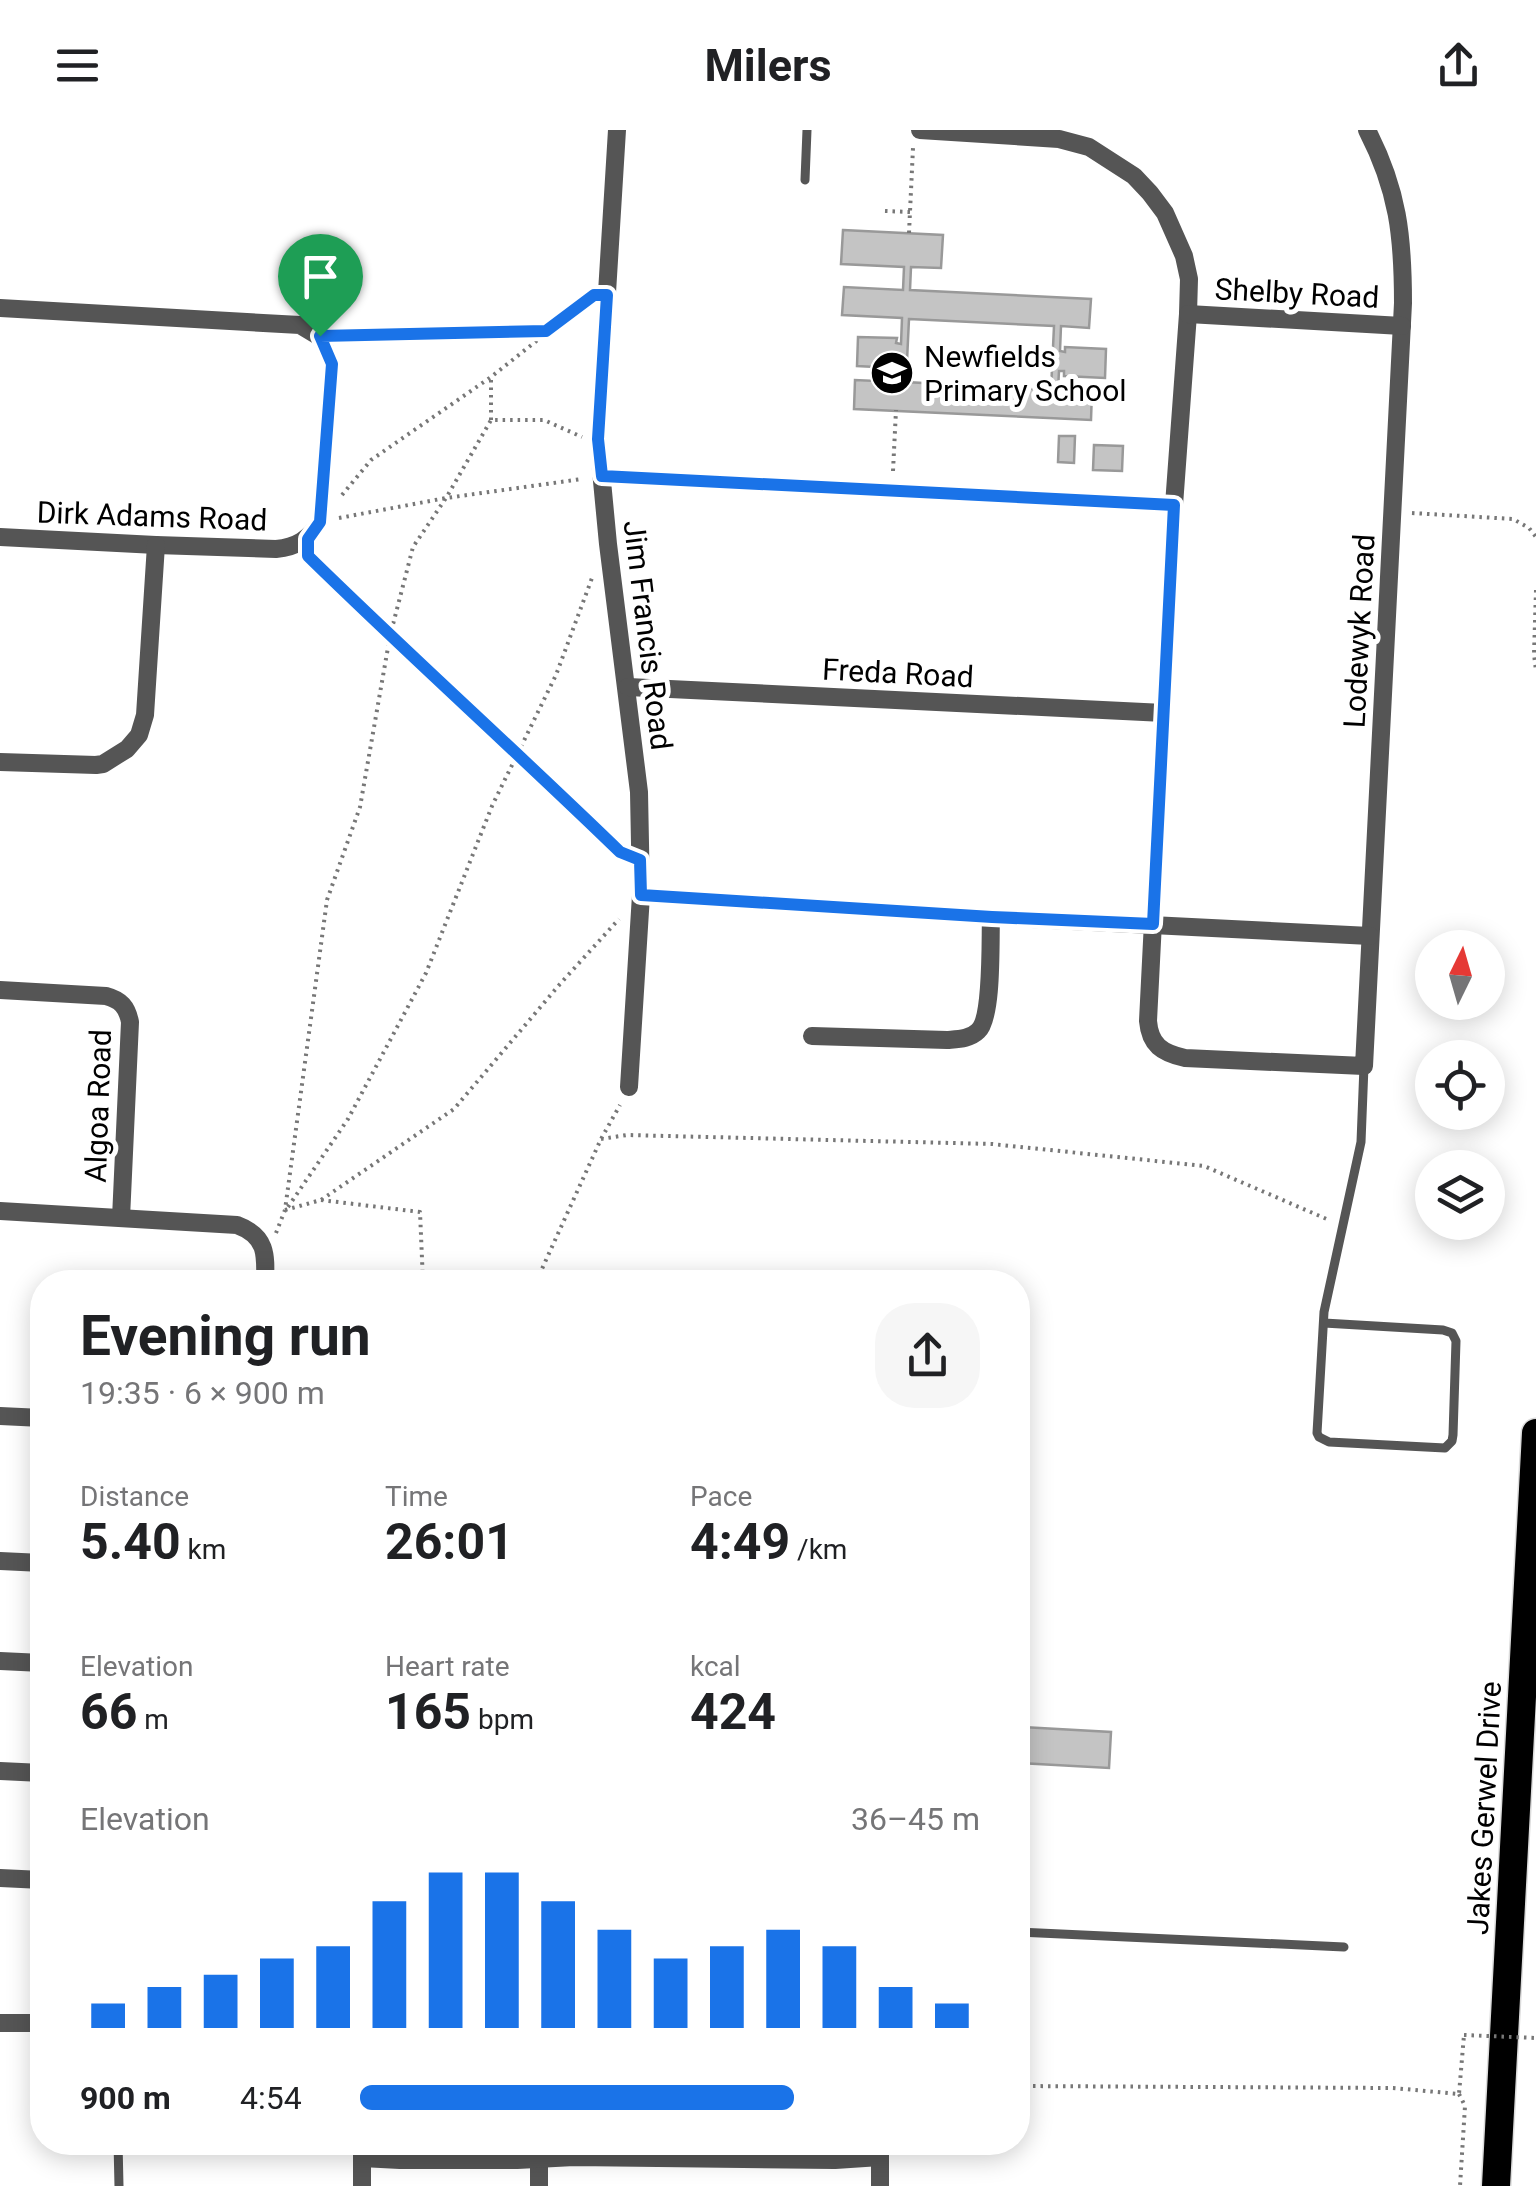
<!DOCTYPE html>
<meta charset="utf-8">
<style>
body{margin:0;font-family:Roboto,sans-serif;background:#f6f6f6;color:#202124;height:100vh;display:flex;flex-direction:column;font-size:38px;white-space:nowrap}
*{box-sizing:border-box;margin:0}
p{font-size:32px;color:#757577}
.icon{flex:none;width:55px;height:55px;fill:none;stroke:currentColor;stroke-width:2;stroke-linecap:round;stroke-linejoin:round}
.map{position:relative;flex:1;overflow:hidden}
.panel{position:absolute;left:30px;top:1140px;width:1000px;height:885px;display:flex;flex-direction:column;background:#fff;border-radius:40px;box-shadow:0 5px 25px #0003}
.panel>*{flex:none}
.needle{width:65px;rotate:5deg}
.tools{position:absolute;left:1415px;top:800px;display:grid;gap:20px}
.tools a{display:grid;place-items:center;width:90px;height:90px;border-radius:50%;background:#fff;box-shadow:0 5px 25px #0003;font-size:50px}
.pin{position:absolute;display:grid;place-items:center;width:85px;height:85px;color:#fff;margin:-102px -42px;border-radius:50% 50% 50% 0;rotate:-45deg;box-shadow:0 0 10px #0007}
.pin .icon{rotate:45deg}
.round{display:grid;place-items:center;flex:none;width:105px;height:105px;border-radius:40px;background:#f6f6f6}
.overview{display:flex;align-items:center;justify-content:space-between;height:170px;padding:0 50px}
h1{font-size:55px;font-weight:700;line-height:75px}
.stats{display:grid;grid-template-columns:repeat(3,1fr);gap:15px;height:170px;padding:10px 50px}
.stats div{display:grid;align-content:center}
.stats b{font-size:50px;font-weight:700}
.stats small{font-size:28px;font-weight:400}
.stats p{font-size:28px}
.chart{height:280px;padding:20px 50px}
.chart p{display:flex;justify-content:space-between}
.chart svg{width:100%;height:180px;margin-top:10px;stroke:#1a73e8;stroke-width:6}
ul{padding:0 50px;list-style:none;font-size:32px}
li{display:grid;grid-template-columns:160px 120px 1fr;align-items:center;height:75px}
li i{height:25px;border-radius:12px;background:#1a73e8}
header{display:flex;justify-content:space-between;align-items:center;height:130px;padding:0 50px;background:#fff;font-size:45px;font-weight:700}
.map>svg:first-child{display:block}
</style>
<header><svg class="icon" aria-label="menu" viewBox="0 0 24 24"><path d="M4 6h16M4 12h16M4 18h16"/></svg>Milers<svg class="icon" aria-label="share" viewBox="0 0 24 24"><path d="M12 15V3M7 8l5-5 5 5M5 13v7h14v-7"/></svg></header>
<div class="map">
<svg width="1536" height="2056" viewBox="0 0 1536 2056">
<rect width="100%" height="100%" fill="#fff"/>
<g fill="#c4c4c4" stroke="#999" stroke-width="2.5" fill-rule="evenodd">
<path d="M 843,100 L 943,105 L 941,138 L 911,137 L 910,160 L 1091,169 L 1089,198 L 1061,196 L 1060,221 L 1065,222 L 1065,217 L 1106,219 L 1105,248 L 1064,246 L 1064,241 L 1059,241 L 1058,260 L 1092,261 L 1091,290 L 854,279 L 855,250 L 899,252 L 900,233 L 895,232 L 895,238 L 857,236 L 858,207 L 897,208 L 896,213 L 901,214 L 902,188 L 842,185 L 844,157 L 903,160 L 904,137 L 841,134 ZM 909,189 L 1054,196 L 1051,260 L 906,252 Z"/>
<path d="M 1059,306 L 1075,306 L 1074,333 L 1058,332 Z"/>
<path d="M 1094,315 L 1123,316 L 1122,341 L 1093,340 Z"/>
<path d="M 1022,1597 L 1111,1602 L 1109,1638 L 1020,1633 Z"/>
</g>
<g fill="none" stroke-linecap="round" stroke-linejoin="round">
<g stroke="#dbdbdb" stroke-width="31">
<path id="trunk" d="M 1496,2056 L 1536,1303"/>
</g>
<g stroke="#777" stroke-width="4" stroke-dasharray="2.5 5" stroke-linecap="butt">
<path d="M 885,81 L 910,82"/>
<path d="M 909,103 L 913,18"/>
<path d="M 341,206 L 546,201"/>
<path d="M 491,250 L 491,290"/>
<path d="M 893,341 L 896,280"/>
<path d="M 342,365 L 371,330 L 491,247 L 588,170"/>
<path d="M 1412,383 L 1513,389 L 1529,398 L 1536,407"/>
<path d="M 339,388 L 446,368 L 582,349"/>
<path d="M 309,426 L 390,506 L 518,623 L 621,723"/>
<path d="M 1536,460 L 1534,524 L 1536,541"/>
<path d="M 601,1009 L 627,1005 L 992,1014 L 1204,1036 L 1329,1090"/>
<path d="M 321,1070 L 420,1082 L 423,1152"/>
<path d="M 288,1077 L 348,989 L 426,843 L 492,676 L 556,545 L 592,448"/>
<path d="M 285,1080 L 321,1070 L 454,979 L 560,854 L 619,789"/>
<path d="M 276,1103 L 285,1080 L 327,770 L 360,677 L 390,506 L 413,417 L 446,368 L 491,290 L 544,290 L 582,307"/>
<path d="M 536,1152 L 601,1009 L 620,975"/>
<path d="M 1018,1956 L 1393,1958 L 1459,1964 L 1464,1905"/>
<path d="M 1459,1964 L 1465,1976 L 1460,2056"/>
</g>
<g stroke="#555" stroke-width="9">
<path d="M 805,50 L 807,0"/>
<path d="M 1324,1193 L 1443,1200 L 1452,1203 L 1456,1211 L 1453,1305 L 1452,1311 L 1445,1318 L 1329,1312 L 1319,1307 L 1317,1303 L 1324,1182 L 1361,1012 L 1364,936"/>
<path d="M 1018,1802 L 1344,1817"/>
<path d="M 118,2012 L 119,2056"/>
</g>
<g stroke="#555" stroke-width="18">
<path d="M 617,0 L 598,309 L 608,414 L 639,662 L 641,765 L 629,957"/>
<path d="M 920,0 L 1059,9 L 1089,17 L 1134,46 L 1150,63 L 1165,83 L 1184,126 L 1189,149 L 1188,184 L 1174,375 L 1148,891 C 1150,915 1162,923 1185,928 L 1364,936 L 1403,173 C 1403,106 1398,60 1367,0"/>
<path d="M 0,178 L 300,195 L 320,207 L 332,234 L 320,392 C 309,409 297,417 276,419 L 156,415 L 0,407"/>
<path d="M 1188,184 L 1402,196"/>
<path d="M 602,346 L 1174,375"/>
<path d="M 628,557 L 1164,583"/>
<path d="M 0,632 L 96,635 L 103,634 L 127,619 L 139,605 L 145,585 L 156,415"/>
<path d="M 641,765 L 991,787 L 1370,806"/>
<path d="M 0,860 L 106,866 C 121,870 127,877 130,892 L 121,1088"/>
<path d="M 812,906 L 947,910 C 958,909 970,909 978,901 C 993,888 990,809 991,787"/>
<path d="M 0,1081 L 237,1095 C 267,1106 266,1125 265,1152"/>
<path d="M 0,1286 L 42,1288"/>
<path d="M 0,1431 L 42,1433"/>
<path d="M 0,1531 L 42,1533"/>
<path d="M 0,1641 L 42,1643"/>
<path d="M 0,1748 L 42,1750"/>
<path d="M 0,1893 L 42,1893"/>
<path d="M 539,2012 L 539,2056"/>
<path d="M 362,2028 L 400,2030 L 517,2030 L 574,2027 L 835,2030 L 880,2027"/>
<path d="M 362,2056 L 362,2012"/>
<path d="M 880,2056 L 880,2012"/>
</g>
<use href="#trunk" stroke="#000" stroke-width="28"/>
<path stroke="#777" stroke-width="4" stroke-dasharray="2.5 5" stroke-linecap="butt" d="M 1464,1905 L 1536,1908"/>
</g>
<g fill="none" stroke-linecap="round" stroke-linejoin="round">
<g stroke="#fff" stroke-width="20">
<path id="route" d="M 594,165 L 607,165 L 598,309 L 602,346 L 1174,375 L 1153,794 L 992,787 L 641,765 L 640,730 L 620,722 C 517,622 410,526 308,426 L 308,409 L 320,392 L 332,234 L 320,206 L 546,201 Z"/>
</g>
<use href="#route" stroke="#1a73e8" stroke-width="12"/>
</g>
<defs>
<g id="school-disc" transform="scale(2.25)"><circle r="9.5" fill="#000" stroke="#fff"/><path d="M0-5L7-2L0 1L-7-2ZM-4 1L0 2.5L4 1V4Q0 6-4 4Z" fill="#fff"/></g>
</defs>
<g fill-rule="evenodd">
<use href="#school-disc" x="892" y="243"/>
</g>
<g text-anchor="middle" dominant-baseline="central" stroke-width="10" stroke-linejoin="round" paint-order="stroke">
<g font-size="30" fill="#000" stroke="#fff">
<text transform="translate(1297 163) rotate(3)">Shelby Road</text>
<text transform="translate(152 386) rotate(2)">Dirk Adams Road</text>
<text transform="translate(1359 501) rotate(-87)">Lodewyk Road</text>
<text transform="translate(648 505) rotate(83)">Jim Francis Road</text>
<text transform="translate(898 543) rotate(3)">Freda Road</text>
<text transform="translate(98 976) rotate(-88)">Algoa Road</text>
<text transform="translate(1484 1678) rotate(-87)">Jakes Gerwel Drive</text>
</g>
<g font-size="30" fill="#000" stroke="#fff" text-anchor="start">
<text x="924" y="226">Newfields<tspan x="924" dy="34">Primary School</tspan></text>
</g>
</g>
</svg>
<div class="tools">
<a><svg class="needle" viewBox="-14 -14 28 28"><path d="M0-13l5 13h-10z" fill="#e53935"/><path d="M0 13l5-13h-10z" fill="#757577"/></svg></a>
<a><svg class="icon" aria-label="locate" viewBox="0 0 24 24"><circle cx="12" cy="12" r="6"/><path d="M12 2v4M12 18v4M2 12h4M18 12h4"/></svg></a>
<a><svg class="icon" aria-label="layers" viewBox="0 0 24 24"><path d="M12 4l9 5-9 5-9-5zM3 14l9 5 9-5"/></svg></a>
</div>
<div class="pin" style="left:320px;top:206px;background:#1e9e55"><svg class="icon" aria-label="arrive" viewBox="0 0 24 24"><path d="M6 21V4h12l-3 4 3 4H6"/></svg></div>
<section class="panel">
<div class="overview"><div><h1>Evening run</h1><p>19:35 · 6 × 900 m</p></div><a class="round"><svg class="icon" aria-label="share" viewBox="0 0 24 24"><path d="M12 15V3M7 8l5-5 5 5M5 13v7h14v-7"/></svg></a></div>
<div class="stats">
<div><p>Distance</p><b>5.40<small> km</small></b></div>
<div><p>Time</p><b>26:01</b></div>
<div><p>Pace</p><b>4:49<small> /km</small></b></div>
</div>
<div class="stats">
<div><p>Elevation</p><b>66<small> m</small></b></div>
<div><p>Heart rate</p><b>165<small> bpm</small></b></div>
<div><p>kcal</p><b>424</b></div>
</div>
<div class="chart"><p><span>Elevation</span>36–45 m</p>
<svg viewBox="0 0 160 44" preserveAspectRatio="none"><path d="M5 44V38M15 44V34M25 44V31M35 44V27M45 44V24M55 44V13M65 44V6M75 44V6M85 44V13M95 44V20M105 44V27M115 44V24M125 44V20M135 44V24M145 44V34M155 44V38"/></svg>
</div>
<ul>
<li><b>900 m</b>4:54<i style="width:70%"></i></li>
</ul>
</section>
</div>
